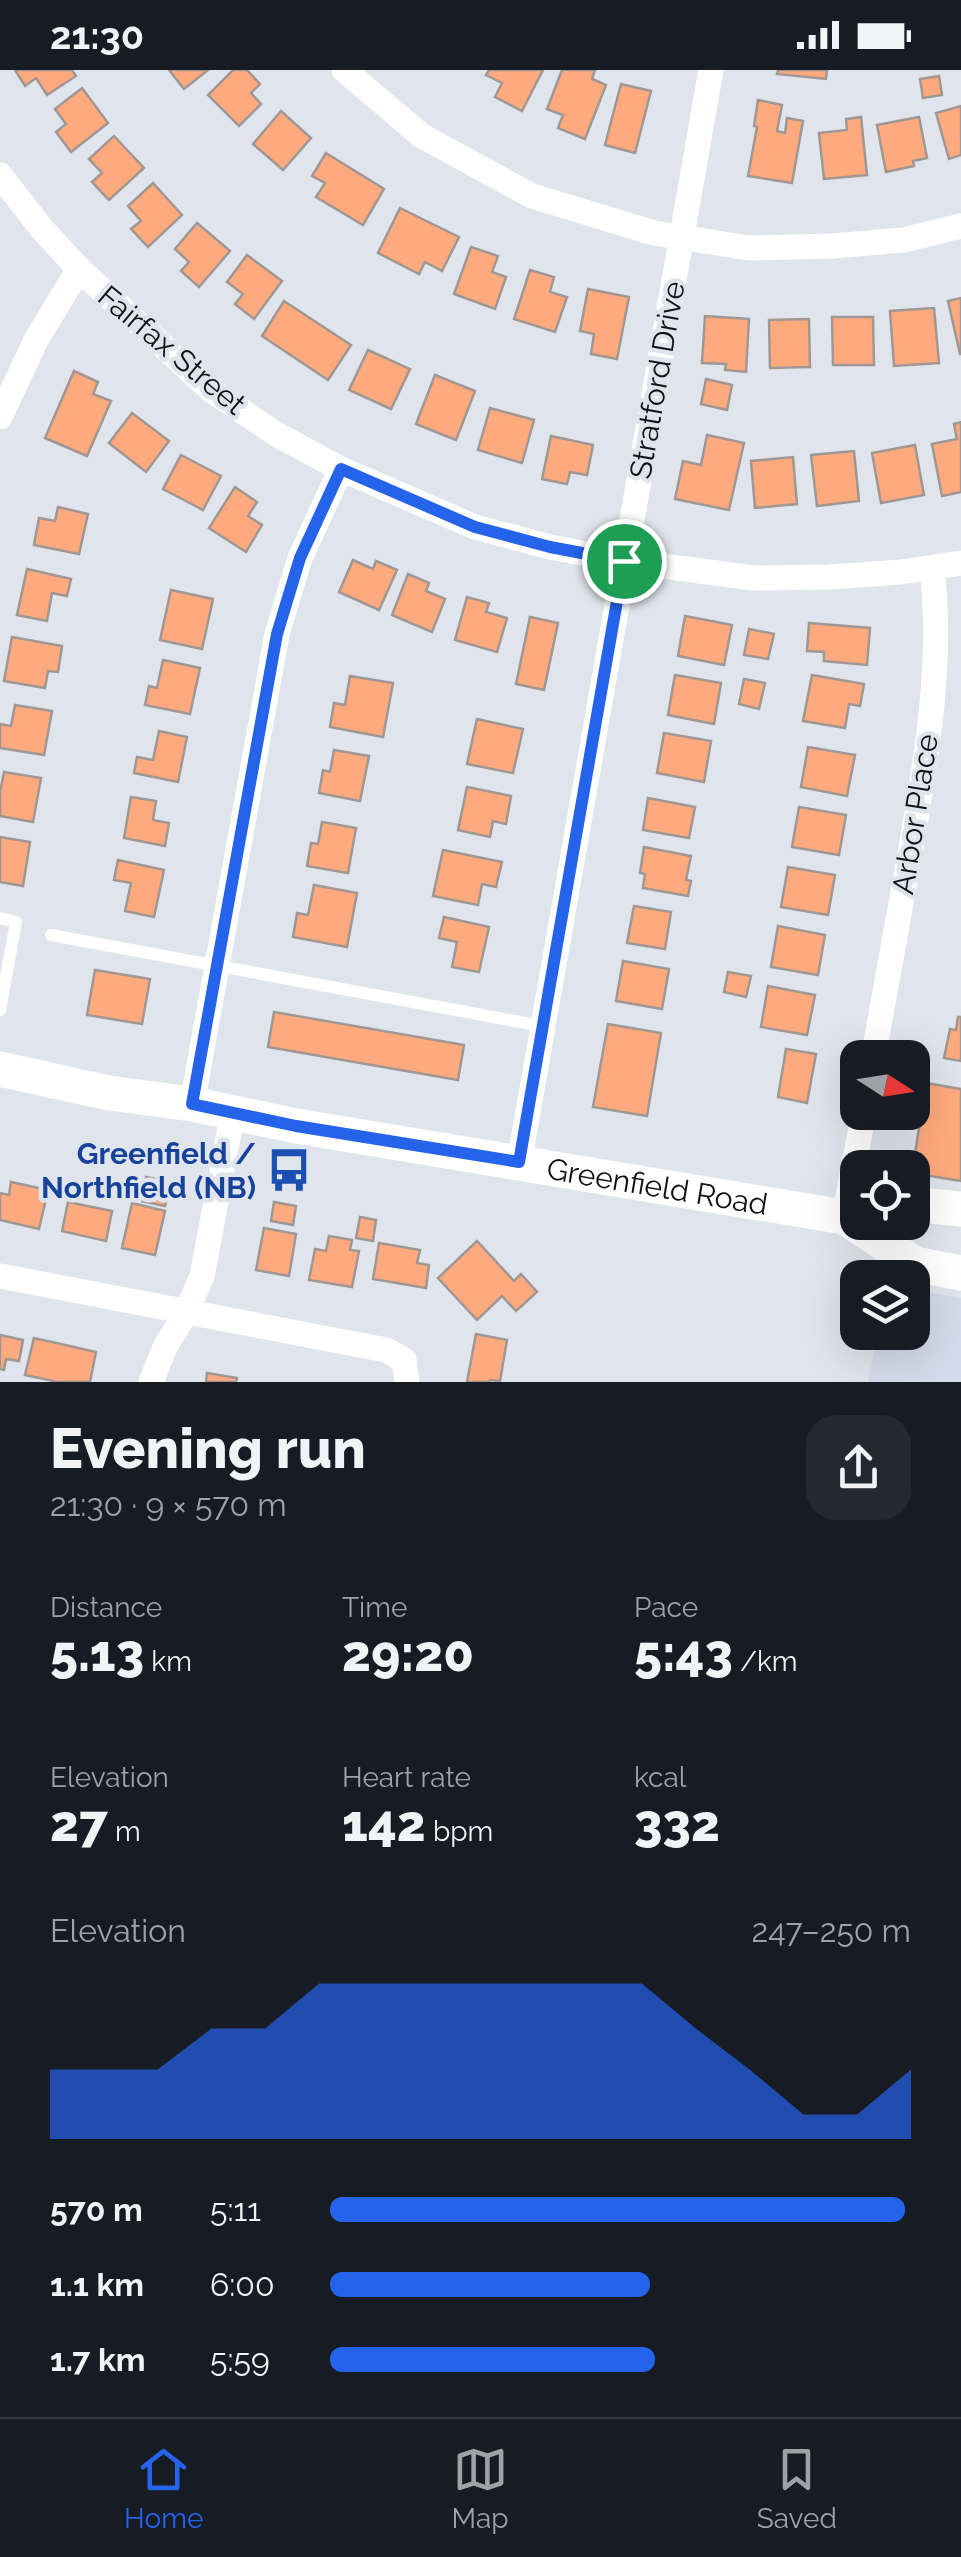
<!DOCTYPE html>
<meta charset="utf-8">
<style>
body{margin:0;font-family:Raleway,sans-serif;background:#242831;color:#f1f3f6;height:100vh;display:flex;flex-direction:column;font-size:38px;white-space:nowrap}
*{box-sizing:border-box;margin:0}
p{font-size:32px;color:#9ea1a6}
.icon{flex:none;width:55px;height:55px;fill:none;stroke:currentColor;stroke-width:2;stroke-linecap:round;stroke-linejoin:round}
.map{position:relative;height:1312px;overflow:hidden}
.details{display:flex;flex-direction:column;background:#171b24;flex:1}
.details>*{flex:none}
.needle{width:65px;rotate:102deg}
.fabs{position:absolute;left:840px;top:970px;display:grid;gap:20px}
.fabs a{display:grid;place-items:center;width:90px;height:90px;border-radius:20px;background:#171b24;box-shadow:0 10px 40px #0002;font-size:50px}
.pin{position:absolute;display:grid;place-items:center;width:85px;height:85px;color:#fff;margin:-42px;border:5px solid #fff;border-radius:50%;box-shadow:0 2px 10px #0007}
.round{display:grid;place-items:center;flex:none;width:105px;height:105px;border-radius:30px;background:#242831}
.head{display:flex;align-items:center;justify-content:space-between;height:170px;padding:0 50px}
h1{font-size:55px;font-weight:800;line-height:75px}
.metrics{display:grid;grid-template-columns:repeat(3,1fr);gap:15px;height:170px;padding:10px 50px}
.metrics div{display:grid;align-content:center}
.metrics b{font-size:50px;font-weight:800}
.metrics small{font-size:28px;font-weight:400}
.metrics p{font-size:28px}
.chart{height:280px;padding:20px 50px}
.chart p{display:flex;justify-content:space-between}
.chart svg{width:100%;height:180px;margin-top:10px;fill:#2563eb;opacity:.7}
ul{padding:0 50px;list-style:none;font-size:32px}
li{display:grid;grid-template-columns:160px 120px 1fr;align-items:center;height:75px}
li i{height:25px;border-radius:12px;background:#2563eb}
.status{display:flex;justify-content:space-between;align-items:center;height:70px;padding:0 50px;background:#171b24;direction:ltr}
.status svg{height:28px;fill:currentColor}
.dock{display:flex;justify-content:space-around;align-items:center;height:140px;border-top:2px solid #363941;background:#171b24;font-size:28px;color:#9ea1a6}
.dock a{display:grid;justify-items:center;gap:5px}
.dock .selected{color:#2563eb}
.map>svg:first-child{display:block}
</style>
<div class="status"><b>21:30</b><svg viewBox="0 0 49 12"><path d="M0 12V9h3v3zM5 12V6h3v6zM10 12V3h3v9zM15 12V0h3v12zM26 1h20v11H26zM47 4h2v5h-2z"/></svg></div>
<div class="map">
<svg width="961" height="1312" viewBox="0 0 961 1312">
<rect width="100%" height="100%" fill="#e0e5ed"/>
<path fill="#d3dbea" d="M 913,1219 L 961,1228 L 961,1312 L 868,1312 L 877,1263 L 912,1262 Z"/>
<g fill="#ffaa7e" stroke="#a09793" stroke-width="2.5">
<path d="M 15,0 L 72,0 L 76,6 L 47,25 L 36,8 L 25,16 Z"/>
<path d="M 169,0 L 208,0 L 184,19 Z"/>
<path d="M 233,0 L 247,0 L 260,14 L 251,23 L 261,34 L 239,56 L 208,25 Z"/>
<path d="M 489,0 L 543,0 L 522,41 L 495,27 L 502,13 L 486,5 Z"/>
<path d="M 562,0 L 595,0 L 592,9 L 606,15 L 585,69 L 558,58 L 563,45 L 547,39 Z"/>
<path d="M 778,0 L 827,0 L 826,9 L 777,4 Z"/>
<path d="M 939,6 L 942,25 L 923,28 L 920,9 Z"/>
<path d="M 621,14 L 651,21 L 635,83 L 605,75 Z"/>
<path d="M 82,18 L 108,53 L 71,82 L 56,62 L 66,54 L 55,39 Z"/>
<path d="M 758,30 L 782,35 L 777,61 L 785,63 L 787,48 L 803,51 L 792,113 L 748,106 L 757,57 L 754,56 Z"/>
<path d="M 961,36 L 961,85 L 949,89 L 936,43 Z"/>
<path d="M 281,41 L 311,68 L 283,100 L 253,74 Z"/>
<path d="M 861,47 L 867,105 L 824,109 L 819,63 L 847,60 L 846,49 Z"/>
<path d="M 919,47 L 927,88 L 913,91 L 914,96 L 886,102 L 877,55 Z"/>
<path d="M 114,66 L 144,98 L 109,130 L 92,112 L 102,103 L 89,89 Z"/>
<path d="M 326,83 L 384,119 L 363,155 L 316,127 L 325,113 L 312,106 Z"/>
<path d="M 153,113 L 182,145 L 148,177 L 131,159 L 141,151 L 128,136 Z"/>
<path d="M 400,138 L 459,167 L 442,201 L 425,192 L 419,204 L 378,183 Z"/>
<path d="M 197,153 L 230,181 L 199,217 L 181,201 L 189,192 L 175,179 Z"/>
<path d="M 471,177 L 498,186 L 492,202 L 506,207 L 495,239 L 454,224 Z"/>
<path d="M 247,185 L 282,211 L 254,249 L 235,234 L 243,224 L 227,212 Z"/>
<path d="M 530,200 L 554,207 L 550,222 L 567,227 L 555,262 L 514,249 Z"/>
<path d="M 588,219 L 629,227 L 617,289 L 591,284 L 594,264 L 580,261 Z"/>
<path d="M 961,228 L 961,284 L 960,284 L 948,231 Z"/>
<path d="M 284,231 L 351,275 L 328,310 L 262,266 Z"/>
<path d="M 934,238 L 939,293 L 894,296 L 890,241 Z"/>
<path d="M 705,246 L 749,249 L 746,302 L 725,300 L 726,294 L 702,293 Z"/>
<path d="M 832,247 L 873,247 L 874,295 L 833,295 Z"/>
<path d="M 809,249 L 810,297 L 770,298 L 769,250 Z"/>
<path d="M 368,280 L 410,299 L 391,339 L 349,320 Z"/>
<path d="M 74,301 L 98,312 L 93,324 L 111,331 L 87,386 L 45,368 Z"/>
<path d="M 435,305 L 475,321 L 456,370 L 416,354 Z"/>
<path d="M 706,309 L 732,315 L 727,340 L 701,334 Z"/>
<path d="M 490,338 L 534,350 L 522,393 L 478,380 Z"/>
<path d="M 132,343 L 169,371 L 146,402 L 109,373 Z"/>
<path d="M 961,352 L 961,422 L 942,426 L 932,374 L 957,369 L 954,354 Z"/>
<path d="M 707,365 L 744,373 L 729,440 L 675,429 L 683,391 L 701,395 Z"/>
<path d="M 551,366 L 593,375 L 587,405 L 570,402 L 567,414 L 542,409 Z"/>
<path d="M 915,375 L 924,425 L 881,433 L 872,383 Z"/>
<path d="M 854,381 L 859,431 L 817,436 L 811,385 Z"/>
<path d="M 181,385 L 221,406 L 203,440 L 163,419 Z"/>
<path d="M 793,387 L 797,434 L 755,438 L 751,391 Z"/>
<path d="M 235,417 L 257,432 L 248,446 L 262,455 L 246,482 L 209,458 Z"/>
<path d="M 58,437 L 88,444 L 79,484 L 34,475 L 39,448 L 55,451 Z"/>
<path d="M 353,490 L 373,499 L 376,491 L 397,500 L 379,540 L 339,522 Z"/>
<path d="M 27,499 L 71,509 L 67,526 L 52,523 L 47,551 L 17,545 Z"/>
<path d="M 408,504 L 429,513 L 426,521 L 445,529 L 432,562 L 392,545 Z"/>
<path d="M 171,520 L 213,529 L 202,579 L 160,570 Z"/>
<path d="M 467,527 L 489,533 L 486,542 L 507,548 L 497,582 L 455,570 Z"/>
<path d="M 685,546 L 732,555 L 724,595 L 678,586 Z"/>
<path d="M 530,547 L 558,553 L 544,620 L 516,614 Z"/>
<path d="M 809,553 L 870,558 L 867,595 L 824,591 L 824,582 L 807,581 Z"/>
<path d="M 749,559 L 774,564 L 768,589 L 744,585 Z"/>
<path d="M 12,567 L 62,576 L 58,602 L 48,601 L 45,618 L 4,611 Z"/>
<path d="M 163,590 L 200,598 L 190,644 L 145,635 L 149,616 L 157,618 Z"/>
<path d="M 675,605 L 721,613 L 714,654 L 668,645 Z"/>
<path d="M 812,605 L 864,614 L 860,636 L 849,634 L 845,658 L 803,651 Z"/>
<path d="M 350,606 L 393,613 L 383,667 L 330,657 L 334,633 L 345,635 Z"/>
<path d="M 744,609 L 765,613 L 759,639 L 739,634 Z"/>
<path d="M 15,635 L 52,641 L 44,685 L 0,678 L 0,654 L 11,656 Z"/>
<path d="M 477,649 L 523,659 L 513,703 L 467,694 Z"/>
<path d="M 159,661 L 187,667 L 178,712 L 134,703 L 137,687 L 153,690 Z"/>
<path d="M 664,663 L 711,671 L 704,712 L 657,703 Z"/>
<path d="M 808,677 L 855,685 L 847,726 L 801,717 Z"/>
<path d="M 334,680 L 369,686 L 360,731 L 319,723 L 323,700 L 330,702 Z"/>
<path d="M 4,702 L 41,708 L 33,752 L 0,746 L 0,722 Z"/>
<path d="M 467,717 L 511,726 L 506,754 L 493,751 L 490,767 L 458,760 Z"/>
<path d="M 131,727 L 156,731 L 153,750 L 169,753 L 165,776 L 124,768 Z"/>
<path d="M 648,728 L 695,737 L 689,768 L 643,760 Z"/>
<path d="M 799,737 L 846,745 L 839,785 L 792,777 Z"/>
<path d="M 322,752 L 356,758 L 348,803 L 307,796 L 311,773 L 318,774 Z"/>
<path d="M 0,767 L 30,772 L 23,816 L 0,812 Z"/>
<path d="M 644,777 L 691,786 L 686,810 L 691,811 L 688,826 L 643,818 L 645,804 L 640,803 Z"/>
<path d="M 443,780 L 502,792 L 496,817 L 482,814 L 478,835 L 433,826 Z"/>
<path d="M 118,790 L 164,800 L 154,847 L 125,841 L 131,813 L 114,810 Z"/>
<path d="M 788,797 L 835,805 L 828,845 L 781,837 Z"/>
<path d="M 314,815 L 357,823 L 347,877 L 293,867 L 297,843 L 308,845 Z"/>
<path d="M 634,836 L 671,842 L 665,879 L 627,873 Z"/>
<path d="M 444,847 L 489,857 L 479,902 L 452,897 L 457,872 L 439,868 Z"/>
<path d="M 778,856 L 825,865 L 818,905 L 771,897 Z"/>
<path d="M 623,891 L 669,899 L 662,939 L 616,931 Z"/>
<path d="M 95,900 L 150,909 L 142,954 L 87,945 Z"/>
<path d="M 728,902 L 751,906 L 746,927 L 724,922 Z"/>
<path d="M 768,916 L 815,925 L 807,965 L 761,957 Z"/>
<path d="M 274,942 L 464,975 L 458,1010 L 268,977 Z"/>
<path d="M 958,947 L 961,947 L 961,991 L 944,988 L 950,959 L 956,960 Z"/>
<path d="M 608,954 L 661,963 L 647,1046 L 593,1037 Z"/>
<path d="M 786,979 L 816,984 L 807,1033 L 778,1027 Z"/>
<path d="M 926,1013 L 961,1019 L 961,1111 L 912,1103 Z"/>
<path d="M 146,1107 L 170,1112 L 165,1136 L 141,1131 Z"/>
<path d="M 11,1112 L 48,1120 L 39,1159 L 0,1150 L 0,1123 L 9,1125 Z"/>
<path d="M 68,1132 L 112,1141 L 106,1171 L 62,1161 Z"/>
<path d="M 274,1132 L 296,1136 L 293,1155 L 271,1151 Z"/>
<path d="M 132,1133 L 165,1141 L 155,1185 L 122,1178 Z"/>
<path d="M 360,1147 L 376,1150 L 373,1171 L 356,1168 Z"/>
<path d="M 264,1158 L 296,1164 L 289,1206 L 256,1200 Z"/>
<path d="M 329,1166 L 352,1170 L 350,1180 L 359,1181 L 352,1217 L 309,1210 L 315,1179 L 326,1181 Z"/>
<path d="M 477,1171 L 514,1211 L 521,1204 L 537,1222 L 516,1241 L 502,1226 L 477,1250 L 438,1208 Z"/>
<path d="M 379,1173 L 420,1180 L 417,1193 L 429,1195 L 426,1218 L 373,1209 Z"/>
<path d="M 476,1264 L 507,1270 L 500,1311 L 490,1310 L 489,1312 L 467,1312 Z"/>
<path d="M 0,1265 L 23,1270 L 19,1291 L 6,1289 L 4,1300 L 0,1299 Z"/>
<path d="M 34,1268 L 96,1282 L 90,1312 L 58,1312 L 25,1305 Z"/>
<path d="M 207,1303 L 237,1308 L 236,1312 L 206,1312 Z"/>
</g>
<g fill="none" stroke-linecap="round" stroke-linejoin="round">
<g stroke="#fff" stroke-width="12">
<path d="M 0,848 L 16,852 L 0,940"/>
<path d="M 51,865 L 542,956"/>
</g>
<g stroke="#fff" stroke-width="25">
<path d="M 344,0 L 422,66 L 532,126 L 654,163 L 749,178 L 833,176 L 904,170 L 961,156"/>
<path d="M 0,105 L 42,159 L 79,199 L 211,320 L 276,364 L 341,399 L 475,457 L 550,477 L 624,491 L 754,508 L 829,507 L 901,502 L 961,493"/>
<path d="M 0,347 L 36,270 L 79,199"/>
<path d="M 873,988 C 886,918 898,848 911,778 C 927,685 943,592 932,498"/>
<path d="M 192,1034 L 277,564 L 300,488 L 341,399"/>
<path d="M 519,1093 L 711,0"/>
<path d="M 844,1147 L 864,1042"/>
<path d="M 0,1206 L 386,1280 L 404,1290 L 407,1312"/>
<path d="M 151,1312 L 165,1277 L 186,1243 L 202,1206 L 233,1042"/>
</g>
<g stroke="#fff" stroke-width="35">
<path id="s1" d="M 0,999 L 109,1023 L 192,1034 L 296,1056 L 844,1147 L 858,1145"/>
<path d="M 912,1136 L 922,1135 L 961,1139"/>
<path d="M 844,1147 L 915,1194 L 961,1203"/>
</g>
</g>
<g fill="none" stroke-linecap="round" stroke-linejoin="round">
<g stroke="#fff" stroke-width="20">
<path id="route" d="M 341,399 L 475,457 L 550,477 L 624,491 L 519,1092 L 296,1056 L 192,1034 L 277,564 L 300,488 Z"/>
</g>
<use href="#route" stroke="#2563eb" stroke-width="12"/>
</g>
<defs>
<g id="bus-bare" transform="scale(3.45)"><path d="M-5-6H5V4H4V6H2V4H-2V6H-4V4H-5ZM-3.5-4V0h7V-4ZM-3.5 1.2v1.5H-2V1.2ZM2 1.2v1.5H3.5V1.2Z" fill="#1a4fb4" stroke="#e0e5ed" stroke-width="2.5" paint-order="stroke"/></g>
</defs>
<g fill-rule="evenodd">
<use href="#bus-bare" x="289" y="1100"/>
</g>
<g text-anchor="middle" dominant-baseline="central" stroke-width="9" stroke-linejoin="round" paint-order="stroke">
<g font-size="30" fill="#0f1114" stroke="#e0e5ed">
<text transform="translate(172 280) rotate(40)">Fairfax Street</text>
<text transform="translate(657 310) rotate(-80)">Stratford Drive</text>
<text transform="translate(915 744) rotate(-81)">Arbor Place</text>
<text stroke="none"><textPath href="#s1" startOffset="668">Greenfield Road</textPath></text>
</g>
<g font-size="30" font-weight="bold" fill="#164399" stroke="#e0e5ed" text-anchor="end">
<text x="256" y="1083">Greenfield /<tspan x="256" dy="34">Northfield (NB)</tspan></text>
</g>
</g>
</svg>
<div class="fabs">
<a><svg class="needle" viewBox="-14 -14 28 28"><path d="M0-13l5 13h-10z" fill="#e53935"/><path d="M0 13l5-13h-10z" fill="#9ea1a6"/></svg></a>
<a><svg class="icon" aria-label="locate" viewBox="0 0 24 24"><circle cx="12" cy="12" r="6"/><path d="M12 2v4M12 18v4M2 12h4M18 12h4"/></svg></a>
<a><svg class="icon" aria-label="layers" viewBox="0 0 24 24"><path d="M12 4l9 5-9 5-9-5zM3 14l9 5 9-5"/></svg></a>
</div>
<div class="pin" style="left:624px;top:491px;background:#1e9e55"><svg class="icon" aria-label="arrive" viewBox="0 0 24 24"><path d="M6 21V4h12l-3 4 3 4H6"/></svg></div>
</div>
<section class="details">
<div class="head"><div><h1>Evening run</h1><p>21:30 · 9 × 570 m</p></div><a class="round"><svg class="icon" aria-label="share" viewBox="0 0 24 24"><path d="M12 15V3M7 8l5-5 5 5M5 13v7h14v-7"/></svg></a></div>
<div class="metrics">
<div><p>Distance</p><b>5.13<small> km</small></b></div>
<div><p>Time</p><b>29:20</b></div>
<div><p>Pace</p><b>5:43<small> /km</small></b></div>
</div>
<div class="metrics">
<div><p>Elevation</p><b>27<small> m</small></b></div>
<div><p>Heart rate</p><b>142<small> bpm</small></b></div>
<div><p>kcal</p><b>332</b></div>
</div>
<div class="chart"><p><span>Elevation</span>247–250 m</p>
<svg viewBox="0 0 160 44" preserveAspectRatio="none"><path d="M0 44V27L10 27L20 27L30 17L40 17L50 6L60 6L70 6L80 6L90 6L100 6L110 6L120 17L130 27L140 38L150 38L160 27V44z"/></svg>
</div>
<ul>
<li><b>570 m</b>5:11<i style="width:99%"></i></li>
<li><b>1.1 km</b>6:00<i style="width:55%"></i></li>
<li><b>1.7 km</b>5:59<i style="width:56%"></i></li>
</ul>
</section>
<nav class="dock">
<a class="selected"><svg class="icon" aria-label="home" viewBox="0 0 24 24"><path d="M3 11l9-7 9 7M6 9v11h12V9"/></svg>Home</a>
<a><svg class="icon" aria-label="map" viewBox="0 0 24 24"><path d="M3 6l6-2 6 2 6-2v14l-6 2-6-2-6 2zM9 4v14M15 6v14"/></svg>Map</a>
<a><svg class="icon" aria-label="saved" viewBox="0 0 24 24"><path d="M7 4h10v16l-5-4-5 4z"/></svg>Saved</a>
</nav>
